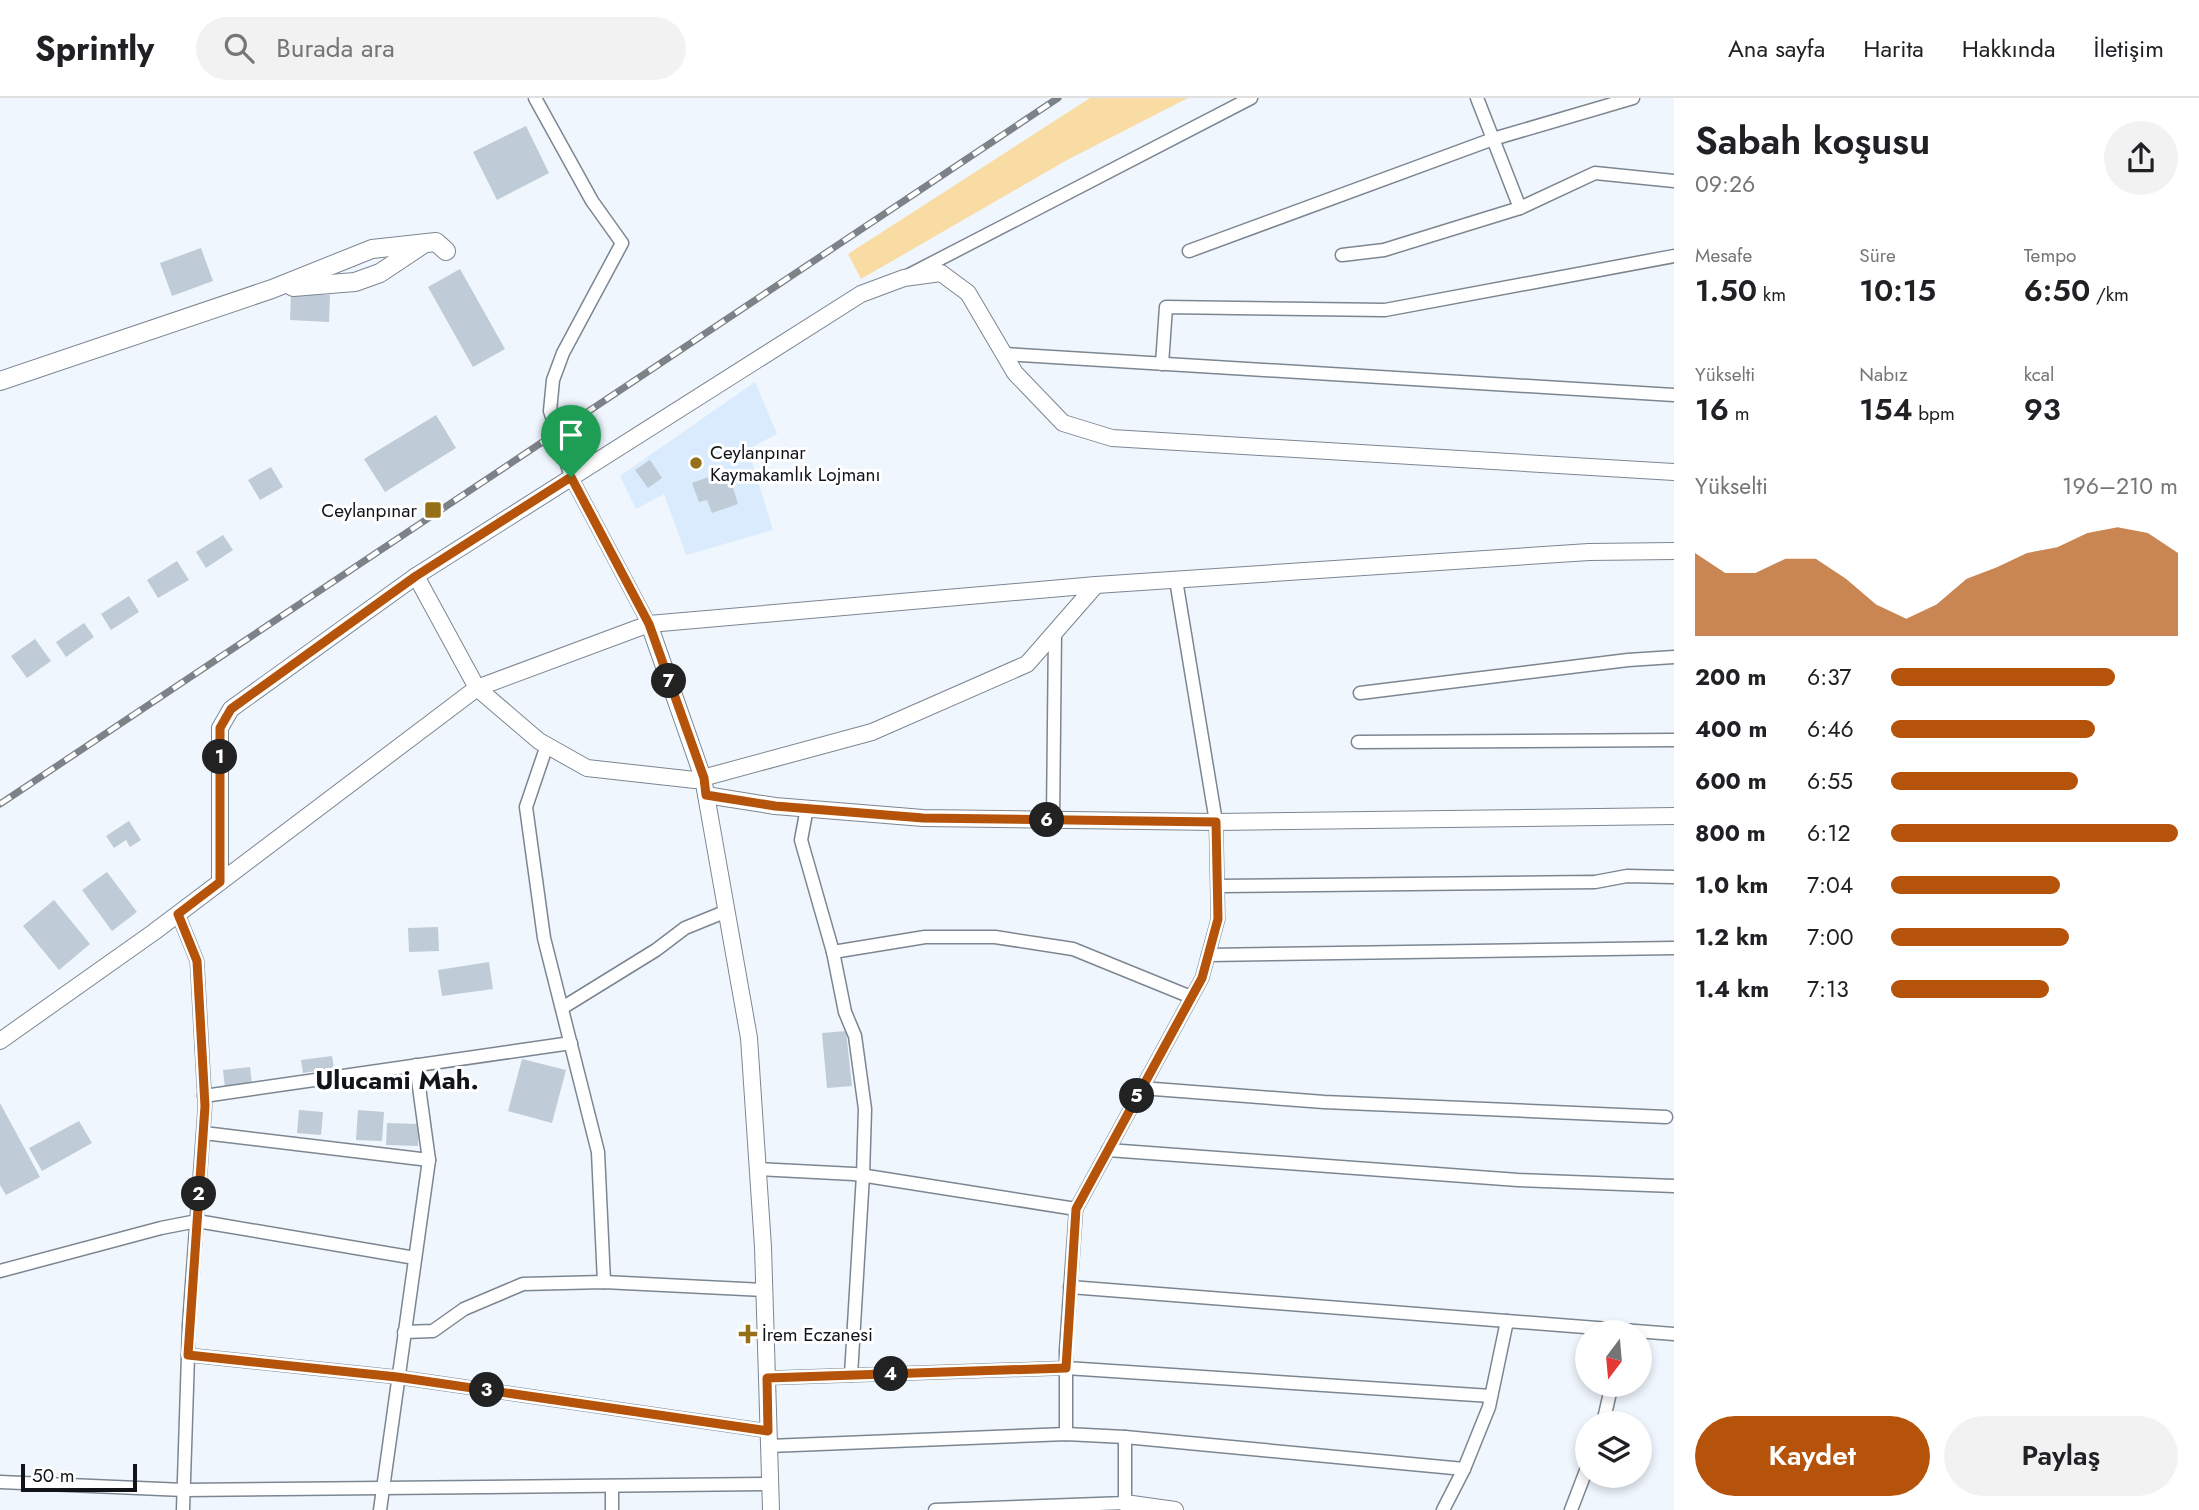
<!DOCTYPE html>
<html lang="tr">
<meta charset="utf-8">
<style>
body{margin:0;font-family:Jost,sans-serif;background:#f2f2f2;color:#202124;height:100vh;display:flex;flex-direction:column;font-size:26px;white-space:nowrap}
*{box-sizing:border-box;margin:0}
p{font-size:23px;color:#757577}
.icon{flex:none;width:38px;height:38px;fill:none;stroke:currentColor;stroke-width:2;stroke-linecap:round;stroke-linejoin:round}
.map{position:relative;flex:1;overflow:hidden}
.drawer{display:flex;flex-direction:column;background:#fff;width:525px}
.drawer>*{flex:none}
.needle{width:46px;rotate:196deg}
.tools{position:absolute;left:1575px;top:1222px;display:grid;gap:14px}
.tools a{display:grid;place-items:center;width:77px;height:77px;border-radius:50%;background:#fff;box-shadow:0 4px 10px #0003;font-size:35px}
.scale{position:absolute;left:21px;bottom:18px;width:116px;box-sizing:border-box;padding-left:7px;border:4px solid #111519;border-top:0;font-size:19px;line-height:24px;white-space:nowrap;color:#111519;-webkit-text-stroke:5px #fff;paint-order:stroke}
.pin{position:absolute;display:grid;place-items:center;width:60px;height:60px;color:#fff;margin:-72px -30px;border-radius:50% 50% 50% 0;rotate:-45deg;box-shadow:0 0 7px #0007}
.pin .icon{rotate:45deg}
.km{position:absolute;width:35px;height:35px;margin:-18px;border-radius:50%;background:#222;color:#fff;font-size:19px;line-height:35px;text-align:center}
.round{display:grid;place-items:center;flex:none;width:74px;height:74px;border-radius:37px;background:#f2f2f2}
.summary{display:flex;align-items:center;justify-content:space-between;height:119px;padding:0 21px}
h1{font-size:38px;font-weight:600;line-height:52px}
.metrics{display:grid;grid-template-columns:repeat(3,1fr);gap:10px;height:119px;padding:7px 21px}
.metrics div{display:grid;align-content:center}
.metrics b{font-size:30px;font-weight:600}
.metrics small{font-size:19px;font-weight:400}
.metrics p{font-size:19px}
.chart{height:196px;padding:14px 21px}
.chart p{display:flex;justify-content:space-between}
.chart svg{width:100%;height:126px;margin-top:7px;fill:#b45309;opacity:.7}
.action{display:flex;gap:14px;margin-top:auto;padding:14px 21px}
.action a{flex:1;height:80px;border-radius:42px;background:#b45309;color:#fff;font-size:28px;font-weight:600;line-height:80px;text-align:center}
.action a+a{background:#f2f2f2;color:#202124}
ul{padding:0 21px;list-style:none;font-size:23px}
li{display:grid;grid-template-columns:112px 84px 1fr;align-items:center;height:52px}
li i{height:18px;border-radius:9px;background:#b45309}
header{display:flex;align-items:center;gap:42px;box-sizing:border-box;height:98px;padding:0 35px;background:#fff;border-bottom:2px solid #e0e0e0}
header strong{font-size:33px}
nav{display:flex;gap:38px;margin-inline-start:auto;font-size:24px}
.search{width:490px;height:63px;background:#f2f2f2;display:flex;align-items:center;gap:18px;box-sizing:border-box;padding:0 24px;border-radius:38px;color:#757577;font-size:26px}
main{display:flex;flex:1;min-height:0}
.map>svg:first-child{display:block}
</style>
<header>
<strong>Sprintly</strong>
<div class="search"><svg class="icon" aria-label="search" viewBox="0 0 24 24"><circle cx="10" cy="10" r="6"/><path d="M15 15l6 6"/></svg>Burada ara</div>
<nav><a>Ana sayfa</a><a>Harita</a><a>Hakkında</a><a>İletişim</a></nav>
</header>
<main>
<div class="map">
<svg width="1674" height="1412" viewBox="0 0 1674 1412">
<rect width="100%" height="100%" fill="#eff6fd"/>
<path fill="#d9ebfc" d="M 755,284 L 777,336 L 748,351 L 773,432 L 686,457 L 664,396 L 636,411 L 620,378 Z"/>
<path fill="#f9dba4" d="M 1090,0 L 1188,0 L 1067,62 L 861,181 L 848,156 Z"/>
<g fill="#bfcbd6">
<path d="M 526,28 L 549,75 L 497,102 L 473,54 Z"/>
<path d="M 201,150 L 213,183 L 172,198 L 160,165 Z"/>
<path d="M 460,171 L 505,251 L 473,269 L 428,189 Z"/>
<path d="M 291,195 L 330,197 L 329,224 L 290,222 Z"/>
<path d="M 436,317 L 456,350 L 385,394 L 364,361 Z"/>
<path d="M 650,362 L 662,380 L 648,390 L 635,372 Z"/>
<path d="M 271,369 L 283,389 L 260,402 L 248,382 Z"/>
<path d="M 720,375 L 724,386 L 731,383 L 738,406 L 712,415 L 707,402 L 699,404 L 692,385 Z"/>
<path d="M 223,437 L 233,452 L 206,470 L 196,454 Z"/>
<path d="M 177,463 L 189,482 L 158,500 L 147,482 Z"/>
<path d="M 129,498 L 139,514 L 111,532 L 101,516 Z"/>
<path d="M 84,525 L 94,539 L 66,559 L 56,544 Z"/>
<path d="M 35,541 L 51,563 L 27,580 L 11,558 Z"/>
<path d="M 129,723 L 141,742 L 130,749 L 126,742 L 114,750 L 106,738 Z"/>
<path d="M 107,774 L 137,814 L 112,833 L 82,792 Z"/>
<path d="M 54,802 L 90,846 L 59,872 L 23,828 Z"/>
<path d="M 438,829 L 439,853 L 409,854 L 408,830 Z"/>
<path d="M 489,864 L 493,891 L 442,898 L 438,872 Z"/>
<path d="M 846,933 L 852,988 L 827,990 L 822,935 Z"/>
<path d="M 332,958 L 334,970 L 303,975 L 301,962 Z"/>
<path d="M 522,961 L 566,972 L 552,1025 L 508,1013 Z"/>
<path d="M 250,969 L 252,986 L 225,990 L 223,972 Z"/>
<path d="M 0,1005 L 40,1079 L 6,1097 L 0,1087 Z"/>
<path d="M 299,1012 L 323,1014 L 321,1037 L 297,1035 Z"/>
<path d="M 358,1012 L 384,1014 L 382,1043 L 356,1042 Z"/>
<path d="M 79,1023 L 92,1045 L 42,1073 L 29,1050 Z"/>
<path d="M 387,1025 L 419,1026 L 418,1048 L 386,1047 Z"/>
</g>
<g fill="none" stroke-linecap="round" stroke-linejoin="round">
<g stroke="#7c8691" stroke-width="15">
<g id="minor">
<path d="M 535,0 L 592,103 L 622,145 L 563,255 L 553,282 L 550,313 L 571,379 L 649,526"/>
<path d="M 1477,0 L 1520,110"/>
<path d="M 1189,153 L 1493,41 L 1633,0"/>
<path d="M 1342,157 L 1384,152 L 1520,110 L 1595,75 L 1674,83"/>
<path d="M 909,177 L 1251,0"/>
<path d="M 1004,256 L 1674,297"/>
<path d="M 1162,266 L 1166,209 L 1385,212 L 1674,158"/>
<path d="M 1360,595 L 1628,562 L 1674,559"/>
<path d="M 1358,644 L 1674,642"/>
<path d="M 547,647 L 526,709 L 544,840 L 598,1054 L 604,1184"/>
<path d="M 807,710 L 801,742 L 833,854 L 845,914 L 855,938 L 865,1011 L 863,1077 L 851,1277"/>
<path d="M 1053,722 L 1055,533"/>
<path d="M 1218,788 L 1595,784 L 1627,778 L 1674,779"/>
<path d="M 178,816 L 197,863 L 205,1008 L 189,1227 L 183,1412"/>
<path d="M 833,854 L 925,839 L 995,839 L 1073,851 L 1191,899"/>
<path d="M 1208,857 L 1674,850"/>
<path d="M 562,910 L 656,852 L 685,830 L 727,813"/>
<path d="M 1141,990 L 1324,1004 L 1666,1019"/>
<path d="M 204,998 L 571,945"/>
<path d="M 204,1035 L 429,1062"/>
<path d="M 1108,1052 L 1518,1082 L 1674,1088"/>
<path d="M 758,1071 L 854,1076 L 1076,1111"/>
<path d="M 0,1173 L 161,1130 L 197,1123 L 415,1160"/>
<path d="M 1070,1189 L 1674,1236"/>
<path d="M 404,1234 L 433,1233 L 464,1211 L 523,1186 L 604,1184 L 764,1192"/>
<path d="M 188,1257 L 397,1279 L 768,1333"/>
<path d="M 767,1280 L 1066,1270 L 1491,1298"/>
<path d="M 1603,1325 L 1612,1286"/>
<path d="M 1066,1336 L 1066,1252 L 1076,1111 L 1202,880 L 1218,821 L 1216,724 L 1176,482"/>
<path d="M 769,1348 L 1066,1336 L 1125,1339 L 1464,1371"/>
<path d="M 0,1384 L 184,1392 L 770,1386"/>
<path d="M 380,1412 L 429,1062 L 416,967"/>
<path d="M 612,1412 L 612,1388"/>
<path d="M 935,1412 L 1125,1405 L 1125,1339"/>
<path d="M 1443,1412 L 1464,1371 L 1489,1309 L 1507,1223"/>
<path d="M 1571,1412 L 1587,1370"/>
</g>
</g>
<g stroke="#7c8691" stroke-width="18">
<g id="tertiary">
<path d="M 416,478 L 477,590 L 539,643 L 587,670 L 695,682 L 872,634 L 1027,566 L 1096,487"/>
<path d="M 649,526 L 703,680 L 749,940 L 763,1149 L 771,1412"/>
<path d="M 706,697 L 775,708 L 923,720 L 1216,724 L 1674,718"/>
<path d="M 220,784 L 220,630 L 231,611 L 416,478 L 861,196 L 904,180 L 941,175 L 968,195 L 1015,275 L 1063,325 L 1112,340 L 1674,374"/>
<path d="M 0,943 L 154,834 L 477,590 L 649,526 L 1096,487 L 1589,454 L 1674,453"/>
<path d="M 1125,1405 L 1175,1412"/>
</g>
</g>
<g stroke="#7c8691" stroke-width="20">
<g id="secondary">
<path d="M 293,189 L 355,184 L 380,175 L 422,147"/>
<path d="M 0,283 L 272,191 L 372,151 L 436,144 L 446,153"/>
</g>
</g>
<use href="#minor" stroke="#fff" stroke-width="12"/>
<use href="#tertiary" stroke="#fff" stroke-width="16"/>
<use href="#secondary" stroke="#fff" stroke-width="18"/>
<g stroke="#7c8287" stroke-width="7">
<path id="rail" d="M 0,706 L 1058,0"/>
</g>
<use href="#rail" stroke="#fff" stroke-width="4.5" stroke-dasharray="13" stroke-linecap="butt"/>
</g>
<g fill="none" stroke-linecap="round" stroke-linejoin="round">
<g stroke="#fff" stroke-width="14">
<path id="route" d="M 571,379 L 649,526 L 704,680 L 706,697 L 775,708 L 923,720 L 1216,724 L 1218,821 L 1202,880 L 1076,1111 L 1066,1270 L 767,1280 L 768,1333 L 397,1279 L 188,1257 L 205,1008 L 197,863 L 178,816 L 220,784 L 220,630 L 231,611 L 416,478 Z"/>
</g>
<use href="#route" stroke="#b45309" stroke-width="9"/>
</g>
<g fill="#966f19" stroke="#fff" stroke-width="2.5">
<circle cx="696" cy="365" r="7"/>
<rect x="424" y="403" width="18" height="18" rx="3.5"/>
<path d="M744.5 1225.5h7v7h7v7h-7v7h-7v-7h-7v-7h7z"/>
</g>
<g text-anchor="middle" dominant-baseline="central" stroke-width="6" stroke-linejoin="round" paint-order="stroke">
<g font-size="19" fill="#111519" stroke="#fff" text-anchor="start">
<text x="710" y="354">Ceylanpınar<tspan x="710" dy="22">Kaymakamlık Lojmanı</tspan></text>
<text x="417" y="412" text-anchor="end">Ceylanpınar</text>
<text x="762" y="1236">İrem Eczanesi</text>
</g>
<g font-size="26" font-weight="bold" fill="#111519" stroke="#fff">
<text x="397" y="982">Ulucami Mah.</text>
</g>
</g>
</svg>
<div class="tools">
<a><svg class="needle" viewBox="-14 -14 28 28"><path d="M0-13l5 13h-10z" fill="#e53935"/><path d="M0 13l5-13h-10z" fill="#757577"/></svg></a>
<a><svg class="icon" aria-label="layers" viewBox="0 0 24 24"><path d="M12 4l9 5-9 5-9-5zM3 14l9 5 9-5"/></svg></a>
</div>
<div class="scale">50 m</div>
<div class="pin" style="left:571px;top:379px;background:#1e9e55"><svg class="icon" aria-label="arrive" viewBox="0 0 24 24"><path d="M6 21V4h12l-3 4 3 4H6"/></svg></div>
<b class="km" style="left:220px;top:659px">1</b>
<b class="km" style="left:199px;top:1096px">2</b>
<b class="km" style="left:487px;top:1292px">3</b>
<b class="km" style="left:891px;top:1276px">4</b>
<b class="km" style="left:1137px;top:998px">5</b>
<b class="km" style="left:1047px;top:722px">6</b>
<b class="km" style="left:669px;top:583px">7</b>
</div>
<section class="drawer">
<div class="summary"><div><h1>Sabah koşusu</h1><p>09:26</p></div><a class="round"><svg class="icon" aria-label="share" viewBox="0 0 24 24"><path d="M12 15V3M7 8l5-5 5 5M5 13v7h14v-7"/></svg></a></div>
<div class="metrics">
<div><p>Mesafe</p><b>1.50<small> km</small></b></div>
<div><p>Süre</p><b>10:15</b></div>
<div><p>Tempo</p><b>6:50<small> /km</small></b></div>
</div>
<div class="metrics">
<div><p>Yükselti</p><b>16<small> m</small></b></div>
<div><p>Nabız</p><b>154<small> bpm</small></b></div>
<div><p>kcal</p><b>93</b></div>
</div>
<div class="chart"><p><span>Yükselti</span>196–210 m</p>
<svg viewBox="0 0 160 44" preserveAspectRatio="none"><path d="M0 44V15L10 22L20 22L30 17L40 17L50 24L60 33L70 38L80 33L90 24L100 20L110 15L120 13L130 8L140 6L150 8L160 15V44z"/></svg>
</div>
<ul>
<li><b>200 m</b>6:37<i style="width:78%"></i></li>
<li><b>400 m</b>6:46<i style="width:71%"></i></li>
<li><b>600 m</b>6:55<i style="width:65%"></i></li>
<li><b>800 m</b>6:12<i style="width:100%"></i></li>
<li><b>1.0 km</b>7:04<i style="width:59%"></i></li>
<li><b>1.2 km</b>7:00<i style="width:62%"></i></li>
<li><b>1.4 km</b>7:13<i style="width:55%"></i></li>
</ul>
<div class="action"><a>Kaydet</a><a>Paylaş</a></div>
</section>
</main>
